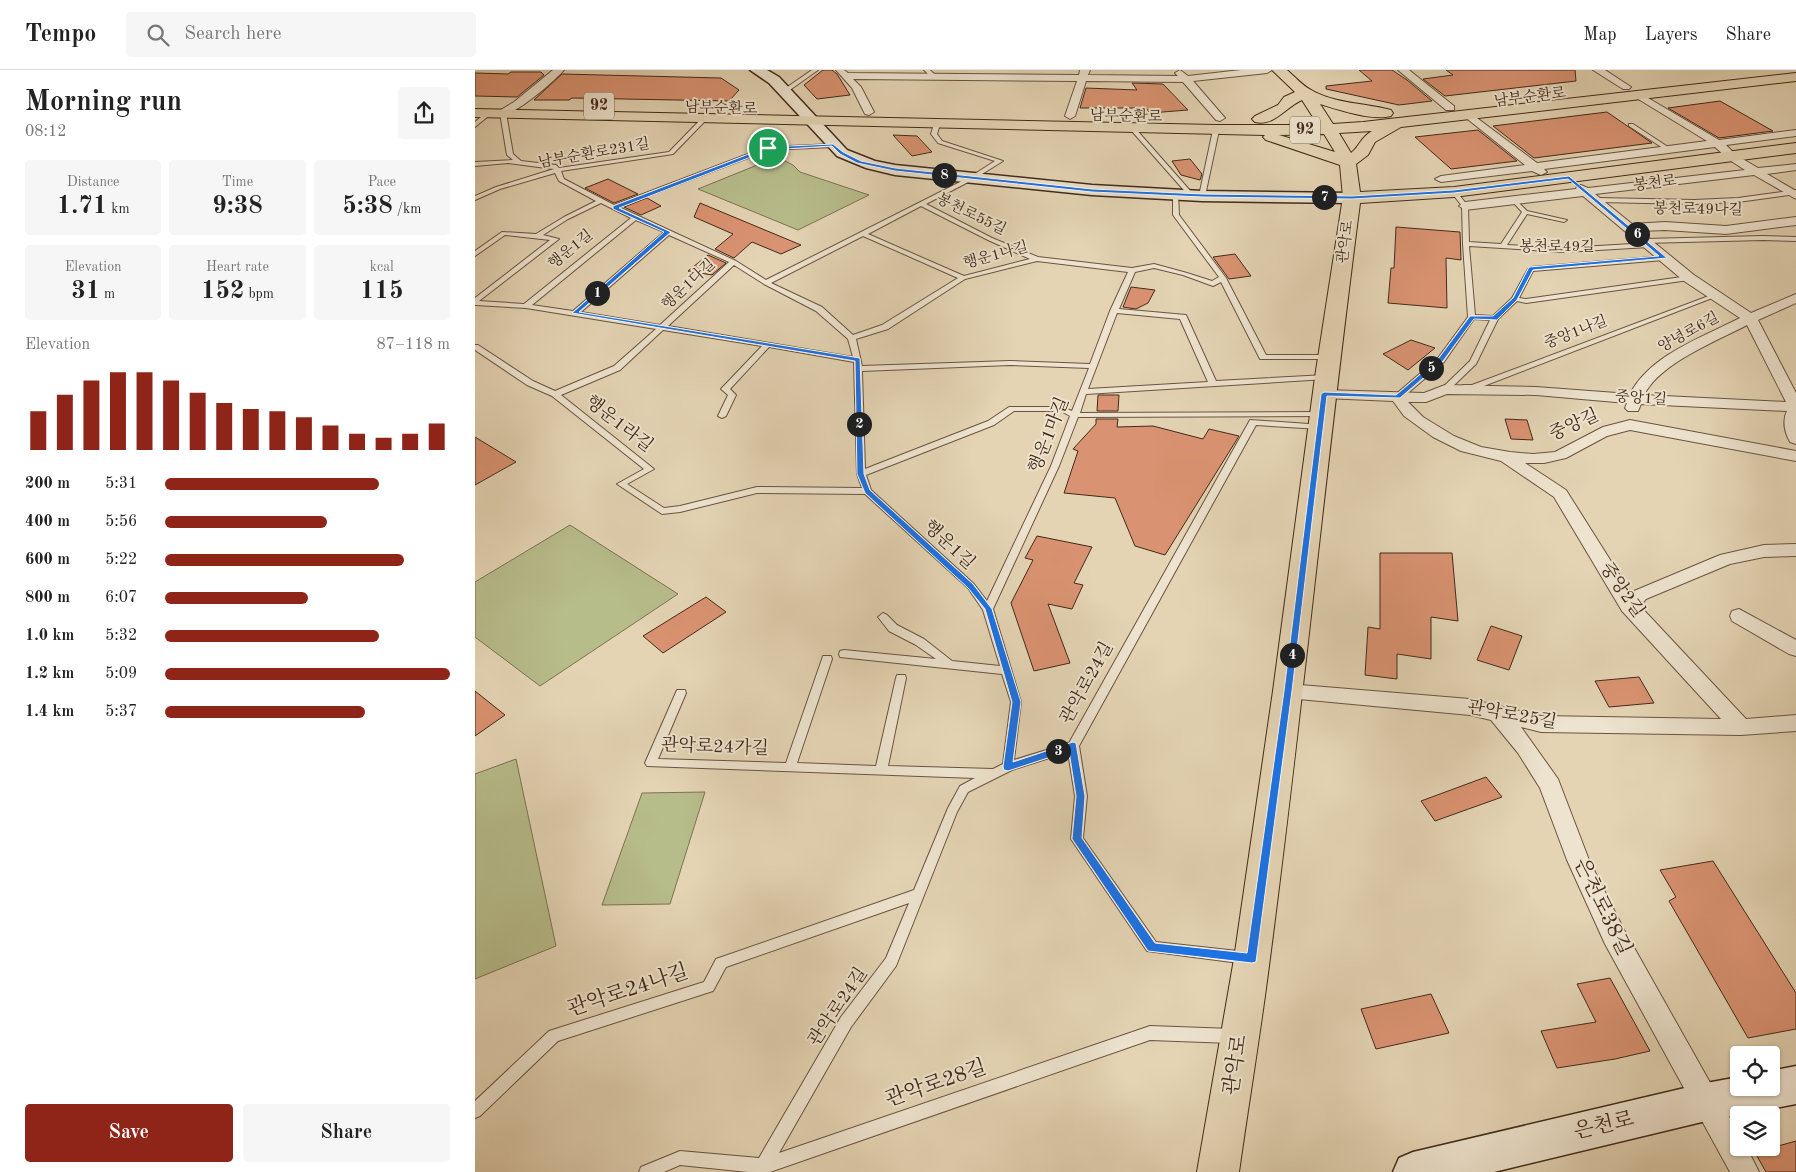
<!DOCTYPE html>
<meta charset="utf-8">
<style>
body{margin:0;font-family:"Old Standard TT","Noto Serif KR",serif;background:#f6f6f6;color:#222;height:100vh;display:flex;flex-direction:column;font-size:19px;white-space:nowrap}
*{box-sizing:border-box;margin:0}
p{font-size:16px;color:#767676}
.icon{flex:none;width:28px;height:28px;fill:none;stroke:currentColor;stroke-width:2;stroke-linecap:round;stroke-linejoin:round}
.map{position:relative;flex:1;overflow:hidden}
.drawer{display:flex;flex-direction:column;background:#fff;width:475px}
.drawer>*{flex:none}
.fabs{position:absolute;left:1255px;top:976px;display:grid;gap:10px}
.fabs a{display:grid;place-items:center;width:50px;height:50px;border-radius:5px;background:#fff;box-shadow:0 1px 4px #0004;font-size:25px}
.pin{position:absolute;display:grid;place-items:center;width:42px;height:42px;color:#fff;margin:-21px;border:2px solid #fff;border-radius:50%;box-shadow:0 1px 5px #0007}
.km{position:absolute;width:25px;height:25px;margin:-12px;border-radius:50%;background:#222;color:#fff;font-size:14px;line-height:25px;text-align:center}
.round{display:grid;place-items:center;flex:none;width:52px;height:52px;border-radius:5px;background:#f6f6f6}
.head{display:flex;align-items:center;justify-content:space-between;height:85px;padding:0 25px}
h1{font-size:28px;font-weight:700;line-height:38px}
.figures{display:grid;grid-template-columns:repeat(3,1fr);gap:8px;height:85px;padding:5px 25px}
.figures div{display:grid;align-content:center;border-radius:5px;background:#f6f6f6;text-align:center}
.figures b{font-size:25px;font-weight:700}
.figures small{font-size:14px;font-weight:400}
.figures p{font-size:14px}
.chart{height:140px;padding:10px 25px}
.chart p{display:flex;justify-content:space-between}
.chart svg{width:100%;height:90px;margin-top:5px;stroke:#8f2418;stroke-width:6}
.action{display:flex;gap:10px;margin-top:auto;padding:10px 25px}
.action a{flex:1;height:58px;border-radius:5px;background:#8f2418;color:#fff;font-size:20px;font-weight:700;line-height:58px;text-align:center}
.action a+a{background:#f6f6f6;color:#222}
ul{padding:0 25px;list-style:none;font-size:16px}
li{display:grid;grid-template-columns:80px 60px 1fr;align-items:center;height:38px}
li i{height:12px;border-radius:6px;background:#8f2418}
header{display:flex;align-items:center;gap:30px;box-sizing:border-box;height:70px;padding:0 25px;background:#fff;border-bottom:1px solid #e0e0e0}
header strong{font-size:24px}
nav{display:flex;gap:28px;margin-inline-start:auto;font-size:18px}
.search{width:350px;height:45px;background:#f6f6f6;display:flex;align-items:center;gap:12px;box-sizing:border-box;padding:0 18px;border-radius:5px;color:#767676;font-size:19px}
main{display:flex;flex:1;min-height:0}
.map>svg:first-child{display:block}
</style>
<header>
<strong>Tempo</strong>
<div class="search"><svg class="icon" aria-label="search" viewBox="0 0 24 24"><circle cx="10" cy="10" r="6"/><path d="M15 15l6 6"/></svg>Search here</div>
<nav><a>Map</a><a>Layers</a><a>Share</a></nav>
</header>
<main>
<section class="drawer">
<div class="head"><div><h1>Morning run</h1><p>08:12</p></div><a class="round"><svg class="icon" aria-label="share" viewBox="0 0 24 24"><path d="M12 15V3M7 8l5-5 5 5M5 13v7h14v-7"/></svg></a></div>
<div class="figures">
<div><p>Distance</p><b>1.71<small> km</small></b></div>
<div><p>Time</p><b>9:38</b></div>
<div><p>Pace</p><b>5:38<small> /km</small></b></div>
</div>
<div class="figures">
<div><p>Elevation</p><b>31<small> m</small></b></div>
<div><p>Heart rate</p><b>152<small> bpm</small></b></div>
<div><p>kcal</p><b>115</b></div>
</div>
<div class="chart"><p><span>Elevation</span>87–118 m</p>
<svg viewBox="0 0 160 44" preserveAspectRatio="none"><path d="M5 44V25M15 44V17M25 44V10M35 44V6M45 44V6M55 44V10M65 44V16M75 44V21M85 44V24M95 44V25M105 44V28M115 44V32M125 44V36M135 44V38M145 44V36M155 44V31"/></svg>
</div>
<ul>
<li><b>200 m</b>5:31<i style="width:75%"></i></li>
<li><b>400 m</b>5:56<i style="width:57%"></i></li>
<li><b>600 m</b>5:22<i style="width:84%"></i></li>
<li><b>800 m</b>6:07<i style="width:50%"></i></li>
<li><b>1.0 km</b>5:32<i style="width:75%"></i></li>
<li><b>1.2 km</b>5:09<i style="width:100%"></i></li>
<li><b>1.4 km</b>5:37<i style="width:70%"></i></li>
</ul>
<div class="action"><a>Save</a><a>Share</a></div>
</section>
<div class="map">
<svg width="1321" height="1102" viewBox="0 0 1321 1102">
<rect width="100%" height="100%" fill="#e4d4b4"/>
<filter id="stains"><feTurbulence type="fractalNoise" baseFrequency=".004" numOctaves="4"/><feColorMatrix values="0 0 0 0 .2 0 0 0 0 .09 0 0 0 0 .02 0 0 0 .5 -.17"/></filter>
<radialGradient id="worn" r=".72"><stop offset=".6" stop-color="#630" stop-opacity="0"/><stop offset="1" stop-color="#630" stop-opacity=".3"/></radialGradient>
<g fill="#b7bc8b" stroke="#7c7352">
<path d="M 302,87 L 318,95 L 325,102 L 394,125 L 323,160 L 223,119 Z"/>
<path d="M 95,455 L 203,524 L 65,616 L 0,567 L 0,512 Z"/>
<path d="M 41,689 L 81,876 L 0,909 L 0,704 Z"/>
<path d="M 230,722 L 195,834 L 127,835 L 167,723 Z"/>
</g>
<g fill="#da9372" stroke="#422a19">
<path d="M 348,0 L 357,0 L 362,4 L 375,25 L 342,29 L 329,15 Z"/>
<path d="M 884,0 L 917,0 L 932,10 L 957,31 L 924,35 L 851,19 L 851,16 L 897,11 Z"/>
<path d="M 971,0 L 1100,0 L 1101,11 L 970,26 L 948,9 L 978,5 Z"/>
<path d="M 36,2 L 66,2 L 69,5 L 42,27 L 0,26 L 0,3 L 33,4 Z"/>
<path d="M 87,4 L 246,8 L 264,20 L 254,31 L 97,28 L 94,30 L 59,30 Z"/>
<path d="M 657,13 L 688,14 L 713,40 L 675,43 L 671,38 L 605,38 L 611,18 L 662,20 Z"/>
<path d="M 1245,31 L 1298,61 L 1244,68 L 1193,38 Z"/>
<path d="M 1132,42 L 1177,73 L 1059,88 L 1018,56 Z"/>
<path d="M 1003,60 L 1042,91 L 976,99 L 940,67 Z"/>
<path d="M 418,65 L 442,66 L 457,82 L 437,86 Z"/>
<path d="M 715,89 L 727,104 L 725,110 L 706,105 L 697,91 Z"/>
<path d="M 133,109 L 163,124 L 139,133 L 110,118 Z"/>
<path d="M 172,128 L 186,136 L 166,145 L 149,137 Z"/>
<path d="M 225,133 L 326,175 L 306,184 L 277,172 L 259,188 L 240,179 L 258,164 L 219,147 Z"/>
<path d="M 921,157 L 985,162 L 986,190 L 971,188 L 972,238 L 913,233 L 916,198 L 919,198 Z"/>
<path d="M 760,184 L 776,206 L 754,209 L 738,187 Z"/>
<path d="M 233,185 L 251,193 L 237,205 L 213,201 Z"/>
<path d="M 656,217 L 680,220 L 673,233 L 661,239 L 648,237 Z"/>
<path d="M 936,270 L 960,278 L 933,300 L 908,284 Z"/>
<path d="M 623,325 L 644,325 L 643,341 L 622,341 Z"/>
<path d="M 621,349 L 643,349 L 642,357 L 678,356 L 728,369 L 734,359 L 764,366 L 690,485 L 660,476 L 640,428 L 589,423 L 603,381 L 598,379 L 621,354 Z"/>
<path d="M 1030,349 L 1052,350 L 1058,370 L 1036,369 Z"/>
<path d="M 0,367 L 41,392 L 0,415 Z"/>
<path d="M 562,466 L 617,477 L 599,513 L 608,515 L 597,539 L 573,534 L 595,593 L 559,601 L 536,533 L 558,490 L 550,488 Z"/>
<path d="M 905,483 L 977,483 L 983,551 L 956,547 L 956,589 L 922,584 L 922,609 L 890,605 L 893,557 L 905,559 Z"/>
<path d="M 231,527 L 251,542 L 188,583 L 168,566 Z"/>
<path d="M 1016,556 L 1047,566 L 1034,600 L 1002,590 Z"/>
<path d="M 1164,607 L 1179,633 L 1134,637 L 1120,611 Z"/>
<path d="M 0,621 L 30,645 L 0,666 Z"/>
<path d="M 1011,707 L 1027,727 L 960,751 L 946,731 Z"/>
<path d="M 1238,791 L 1321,923 L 1321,959 L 1273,968 L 1194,831 L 1201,827 L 1185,800 Z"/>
<path d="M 1135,908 L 1175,981 L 1140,989 L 1082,998 L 1066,961 L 1121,952 L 1102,914 Z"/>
<path d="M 956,924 L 974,963 L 901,979 L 886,939 Z"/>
<path d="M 1321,1071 L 1321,1102 L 1291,1102 L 1278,1079 L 1296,1078 Z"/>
</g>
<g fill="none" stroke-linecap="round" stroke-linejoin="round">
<g stroke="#6a5440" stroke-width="2">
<g id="service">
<path d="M 337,0 L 343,0 L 312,22 L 308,22 L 308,20 Z"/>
<path d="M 449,0 L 455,0 L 461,6 L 456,7 Z"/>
<path d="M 28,41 L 31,43 L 38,84 L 46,91 L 81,95 L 84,98 L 194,82 L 228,47 L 232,47 L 232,49 L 198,84 L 86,101 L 89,109 L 139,135 L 291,77 L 360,74 L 361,75 L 358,77 L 294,80 L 144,137 L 261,191 L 291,210 L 495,107 L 520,91 L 463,73 L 456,64 L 459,54 L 462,52 L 465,54 L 462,64 L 467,71 L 528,91 L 499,109 L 451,134 L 517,168 L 563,187 L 657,198 L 679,194 L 712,203 L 737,211 L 744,207 L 698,145 L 698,124 L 703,123 L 704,145 L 751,208 L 791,285 L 857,285 L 857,289 L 785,289 L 746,212 L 738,216 L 708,205 L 679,198 L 660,202 L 644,239 L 711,245 L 741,311 L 851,305 L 855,307 L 851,309 L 611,324 L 605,343 L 846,342 L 850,344 L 846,346 L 603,347 L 584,396 L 518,539 L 546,632 L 539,690 L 594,673 L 775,350 L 848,355 L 848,359 L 845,359 L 781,355 L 604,676 L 612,726 L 608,768 L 681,872 L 772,882 L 777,884 L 779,888 L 777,892 L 772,894 L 672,881 L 596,769 L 600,726 L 593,682 L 537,700 L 493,722 L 482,742 L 421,896 L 376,957 L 304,1083 L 675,956 L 757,959 L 762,961 L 764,966 L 762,971 L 757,973 L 675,970 L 295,1102 L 273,1102 L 205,1095 L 189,1102 L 164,1102 L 166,1097 L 205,1081 L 284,1088 L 366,947 L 411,888 L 434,833 L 251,897 L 238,921 L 83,971 L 5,1046 L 0,1048 L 0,1031 L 74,961 L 229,912 L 241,889 L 439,820 L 473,738 L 485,716 L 500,708 L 172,696 L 170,693 L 202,620 L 210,620 L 211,623 L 183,689 L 311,693 L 347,589 L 348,586 L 356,586 L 357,589 L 322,693 L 401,696 L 421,608 L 422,605 L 430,605 L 431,608 L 413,696 L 518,699 L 528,694 L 536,632 L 527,604 L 365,587 L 364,584 L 365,581 L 369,580 L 461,589 L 441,575 L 414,561 L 403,547 L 408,543 L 412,545 L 422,555 L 449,569 L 477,591 L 525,596 L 508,540 L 493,518 L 390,424 L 282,423 L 205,442 L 187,444 L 142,414 L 169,399 L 77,326 L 52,315 L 0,280 L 0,275 L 3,275 L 58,311 L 80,321 L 139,296 L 181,259 L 51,238 L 0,235 L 0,228 L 75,170 L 30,165 L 0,186 L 0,181 L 27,162 L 61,164 L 89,147 L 121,131 L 84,111 L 80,103 L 25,119 L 0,130 L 0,126 L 21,117 L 79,99 L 33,93 L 0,96 L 0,92 L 38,90 L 32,85 L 25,43 ZM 126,133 L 156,148 L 49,234 L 4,231 L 84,169 L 68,165 L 93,149 ZM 446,136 L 513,170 L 555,189 L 489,206 L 393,164 ZM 161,150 L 189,162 L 98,241 L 57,235 ZM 194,165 L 254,192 L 185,255 L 106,242 ZM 388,166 L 483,208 L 407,255 L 378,265 L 347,237 L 296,213 ZM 562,191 L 653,202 L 635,241 L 615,294 L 535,291 L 387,296 L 381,269 L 413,259 L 490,209 ZM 259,195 L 289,214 L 341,241 L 373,269 L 378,287 L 193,256 ZM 642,243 L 705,249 L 733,312 L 613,319 ZM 188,260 L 287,276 L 246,319 L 253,325 L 243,346 L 247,348 L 251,346 L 261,325 L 255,319 L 294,277 L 379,292 L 382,404 L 387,418 L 282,417 L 205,436 L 189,438 L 152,414 L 179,399 L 86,325 L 145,300 ZM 535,295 L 614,298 L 597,341 L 587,337 L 534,337 L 513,351 L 390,399 L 387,301 ZM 539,341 L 586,341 L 595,346 L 576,396 L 512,531 L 499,514 L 396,420 L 391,405 L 519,355 Z"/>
<path d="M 12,42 L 17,43 L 0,57 L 0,52 Z"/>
<path d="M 1154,54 L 1158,54 L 1196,79 L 1191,80 L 1154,56 Z"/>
<path d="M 655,57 L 659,57 L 718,124 L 718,126 L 714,126 L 655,59 Z"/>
<path d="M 741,58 L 744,60 L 730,126 L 727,128 L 724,126 L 738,60 Z"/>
<path d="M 1321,120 L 1321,124 L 1263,132 L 1219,134 L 1123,132 L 1120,130 L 1123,128 L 1219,130 L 1263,128 Z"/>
<path d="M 977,121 L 981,121 L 993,136 L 994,172 L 1026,174 L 1047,142 L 1036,130 L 1039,128 L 1052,141 L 1092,150 L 1089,152 L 1052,144 L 1032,175 L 1089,178 L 1174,173 L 1177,175 L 1174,177 L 1089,182 L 994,176 L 1000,245 L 1018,246 L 1037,228 L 1053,199 L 1056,197 L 1189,186 L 1192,188 L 1189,190 L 1058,201 L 1044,228 L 1051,229 L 1214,206 L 1217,208 L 1214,210 L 1051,233 L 1042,231 L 1023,249 L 1001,294 L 973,321 L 970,321 L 966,319 L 995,291 L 1015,250 L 999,249 L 969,292 L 926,329 L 920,329 L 920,325 L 963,288 L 993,247 L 988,174 L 987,136 L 976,122 Z"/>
<path d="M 1288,166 L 1321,167 L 1321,171 L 1288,170 L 1170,173 L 1167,171 L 1170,169 Z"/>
<path d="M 1239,224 L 1245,225 L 1001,319 L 989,319 L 985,317 L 989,315 L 997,315 Z"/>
</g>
</g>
<g stroke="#6a5440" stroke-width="2">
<g id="minor">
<path d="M 78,0 L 89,0 C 79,11 38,48 24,45 L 24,41 L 39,32 Z"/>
<path d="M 361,0 L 369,0 L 373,3 L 604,5 L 605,0 L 615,0 L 613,5 L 703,6 L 700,3 L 705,0 L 713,6 L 766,0 L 797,0 L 792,3 L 718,11 L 750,48 L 745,51 L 741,50 L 708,12 L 611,11 L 600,46 L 595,49 L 590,46 L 602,11 L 378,9 L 386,17 L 399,42 L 394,45 L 390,44 L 377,18 Z"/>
<path d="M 923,0 L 934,0 L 979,36 L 979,40 L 971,40 Z"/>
<path d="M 1118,0 L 1130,0 L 1156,17 L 1154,19 L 1148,19 Z"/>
<path d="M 1163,22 L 1244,70 L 1321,60 L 1321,66 L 1251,75 L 1261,85 L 1283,98 L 1321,94 L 1321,100 L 1292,104 L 1321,121 L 1321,129 L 1279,105 L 1120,124 L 1157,154 L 1190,152 L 1251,156 L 1321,147 L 1321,155 L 1251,164 L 1190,160 L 1165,161 L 1219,205 L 1276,243 L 1321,224 L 1321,233 L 1283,250 L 1321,323 L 1321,374 L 1315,372 C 1310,363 1307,351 1312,341 L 1166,334 L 1163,341 L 1153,341 L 1150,338 L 1152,333 L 1061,325 L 972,324 L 951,332 L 933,332 L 948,347 L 979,366 L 1006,377 L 1035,382 L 1058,384 L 1080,382 L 1128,357 L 1155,350 L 1321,381 L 1321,391 L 1155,360 L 1132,366 L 1091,388 L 1069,393 L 1050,393 L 1091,420 L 1156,523 L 1159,521 L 1245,485 L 1289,475 L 1321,474 L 1321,486 L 1289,487 L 1255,494 L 1171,529 L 1165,536 L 1271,649 L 1321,645 L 1321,661 L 1266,665 L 1066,662 L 1046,657 L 1083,709 L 1114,790 L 1148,858 L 1264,1064 L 1264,1078 L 1272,1078 L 1284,1102 L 1255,1102 L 1130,874 L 1092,790 L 1065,718 L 1043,683 L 1016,650 L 995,645 L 813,628 L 806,626 L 803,621 L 806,616 L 813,614 L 995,629 L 1066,646 L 1246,649 L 1147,541 L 1079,427 L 1026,391 L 986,381 L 958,367 L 929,346 L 918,331 L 849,328 L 844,327 L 842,324 L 844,321 L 849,320 L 949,323 L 970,315 L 1061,317 L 1155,324 C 1175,285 1228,267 1265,248 L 1209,211 L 1108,126 L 990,140 L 984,136 L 990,132 L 1101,119 L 1102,116 L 1106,115 L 1113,118 L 1270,100 L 1253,89 L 1240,77 L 1069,99 L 1072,102 L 1066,105 L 1057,101 L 966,112 L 960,109 L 966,106 L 1050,95 L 990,47 L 989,45 L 994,42 L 1062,93 L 1232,71 L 1160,27 L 1158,25 ZM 1272,255 L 1311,332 L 1169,325 C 1185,293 1240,272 1272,255 Z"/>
<path d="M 1264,539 L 1321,570 L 1321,586 L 1314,584 L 1257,551 L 1255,546 L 1257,541 Z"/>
</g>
</g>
<g stroke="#422a19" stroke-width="3">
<g id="secondary">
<path d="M 275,0 L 292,0 L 304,7 L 372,80 L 400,91 L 420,95 L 617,115 L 727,121 L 877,123 L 883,125 L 885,128 L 883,131 L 877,133 L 727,131 L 617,125 L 420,105 L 391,98 L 362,86 L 294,13 Z"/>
<path d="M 1321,996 L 1321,1034 L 1231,1051 L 1019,1102 L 918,1102 L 924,1088 L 938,1082 L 1231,1013 L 1264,1007 L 1264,1018 L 1296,1018 L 1296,1001 Z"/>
</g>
</g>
<g stroke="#422a19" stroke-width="2">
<path id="primary" d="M 797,0 L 812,0 C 820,7 828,16 836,20 C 861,34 890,33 916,40 L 918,43 L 916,46 C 897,51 864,40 845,34 L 858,54 L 888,52 L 1321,3 L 1321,11 L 926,57 L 900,72 L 893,85 L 881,94 L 885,122 L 979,117 L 1321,73 L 1321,83 L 979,127 L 885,133 C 852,384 828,637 795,888 C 786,960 774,1031 764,1102 L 722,1102 L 759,889 L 798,621 L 840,307 L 868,127 L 865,95 L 791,70 L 788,67 L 790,65 L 0,47 L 0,39 L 741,55 L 843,55 L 827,30 C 812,36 799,57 780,52 L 777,49 L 780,46 L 803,35 L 809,27 L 820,22 ZM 897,61 C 886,67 884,77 876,83 L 864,63 ZM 849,64 L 860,82 L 804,65 Z"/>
</g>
<use href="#service" fill="#ede3ce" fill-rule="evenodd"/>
<use href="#minor" fill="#ede3ce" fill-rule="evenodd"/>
<use href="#secondary" fill="#ede3ce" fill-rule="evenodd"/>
<use href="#primary" fill="#e4d4b4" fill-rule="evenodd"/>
</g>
<path fill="#1a73e8" stroke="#fff" fill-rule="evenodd" d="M 358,74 L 368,82 L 386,91 L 420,98 L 617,119 L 727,124 L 877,126 L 979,120 L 1094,106 L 1192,188 L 1058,200 L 1042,230 L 1022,250 L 999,249 L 968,291 L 925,328 L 852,326 L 817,621 L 781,892 L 777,893 L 673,881 L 597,769 L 601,726 L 594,681 L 533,701 L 529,700 L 528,697 L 537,632 L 510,539 L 493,518 L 390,423 L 382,404 L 380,291 L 97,243 L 189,162 L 138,139 L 138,136 L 292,77 ZM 357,76 L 365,84 L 382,93 L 420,101 L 617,122 L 727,127 L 877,129 L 979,123 L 1093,109 L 1184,186 L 1054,197 L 1038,228 L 1018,246 L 995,246 L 963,289 L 921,325 L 849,322 L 846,324 L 809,621 L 772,883 L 680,873 L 607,768 L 610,726 L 601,673 L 598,672 L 538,692 L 546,632 L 517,539 L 498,514 L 395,420 L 389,404 L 385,288 L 104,242 L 196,162 L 144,138 L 294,80 Z"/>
<g text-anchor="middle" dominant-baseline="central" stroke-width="4" stroke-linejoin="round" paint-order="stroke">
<g font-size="15" fill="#422a19" stroke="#ede3ce">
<text transform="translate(1055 28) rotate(-7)">남부순환로</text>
<text transform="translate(246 39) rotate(1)">남부순환로</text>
<text transform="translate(651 47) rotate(1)">남부순환로</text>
<text transform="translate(119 84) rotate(-10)">남부순환로231길</text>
<text transform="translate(1180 114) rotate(-7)">봉천로</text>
<text transform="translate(1223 140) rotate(1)">봉천로49나길</text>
<text transform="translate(496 145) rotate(26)">봉천로55길</text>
<text transform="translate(871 172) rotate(-82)">관악로</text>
<text x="1082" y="177">봉천로49길</text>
<text transform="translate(96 180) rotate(-39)">행운1길</text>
<text transform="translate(521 186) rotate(-15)">행운1나길</text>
<text transform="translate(214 215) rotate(-43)">행운1다길</text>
<text transform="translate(1101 263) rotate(-21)">중앙1나길</text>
<text transform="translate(1214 263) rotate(-29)">양녕로6길</text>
<text transform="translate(1166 329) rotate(4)">중앙1길</text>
</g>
<g fill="#ede3ce" stroke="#75624f" stroke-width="1">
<rect x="109" y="22.5" width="30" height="27" rx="4"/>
<rect x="815" y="46.5" width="30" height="27" rx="4"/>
</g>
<g font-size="16" font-weight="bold" fill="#422a19">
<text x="124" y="36">92</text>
<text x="830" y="60">92</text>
</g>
<g font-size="18" fill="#422a19" stroke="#ede3ce">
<text transform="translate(144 354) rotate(38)">행운1라길</text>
<text transform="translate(1099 355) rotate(-24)">중앙길</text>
<text transform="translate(574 365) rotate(-68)">행운1마길</text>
<text transform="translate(474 475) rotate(43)">행운1길</text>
<text transform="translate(1147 520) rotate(55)">중앙2길</text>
<text transform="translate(612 613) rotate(-61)">관악로24길</text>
<text transform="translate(1037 645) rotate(10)">관악로25길</text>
<text transform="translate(240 677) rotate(2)">관악로24가길</text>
<text transform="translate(363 937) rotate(-56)">관악로24길</text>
</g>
<g font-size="21" fill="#422a19" stroke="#ede3ce">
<text transform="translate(1127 837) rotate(64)">은천로38길</text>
<text transform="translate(153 921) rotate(-18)">관악로24나길</text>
<text transform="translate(761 995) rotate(-81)">관악로</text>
<text transform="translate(461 1014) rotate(-19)">관악로28길</text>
<text transform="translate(1129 1056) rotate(-13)">은천로</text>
</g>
</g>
<rect width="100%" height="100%" filter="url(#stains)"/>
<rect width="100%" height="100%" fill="url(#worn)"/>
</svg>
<div class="fabs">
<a><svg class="icon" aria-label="locate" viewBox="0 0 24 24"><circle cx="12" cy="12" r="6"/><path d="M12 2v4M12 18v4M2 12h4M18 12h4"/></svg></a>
<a><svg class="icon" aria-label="layers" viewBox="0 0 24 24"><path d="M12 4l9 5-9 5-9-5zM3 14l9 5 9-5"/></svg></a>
</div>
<div class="pin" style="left:293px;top:78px;background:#1e9e55"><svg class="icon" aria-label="arrive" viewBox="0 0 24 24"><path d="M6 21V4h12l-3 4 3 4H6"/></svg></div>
<b class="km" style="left:122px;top:223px">1</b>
<b class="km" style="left:384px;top:354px">2</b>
<b class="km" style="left:583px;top:681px">3</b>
<b class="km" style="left:817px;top:585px">4</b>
<b class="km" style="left:956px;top:298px">5</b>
<b class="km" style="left:1162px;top:164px">6</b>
<b class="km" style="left:849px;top:127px">7</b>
<b class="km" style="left:469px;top:105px">8</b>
</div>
</main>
